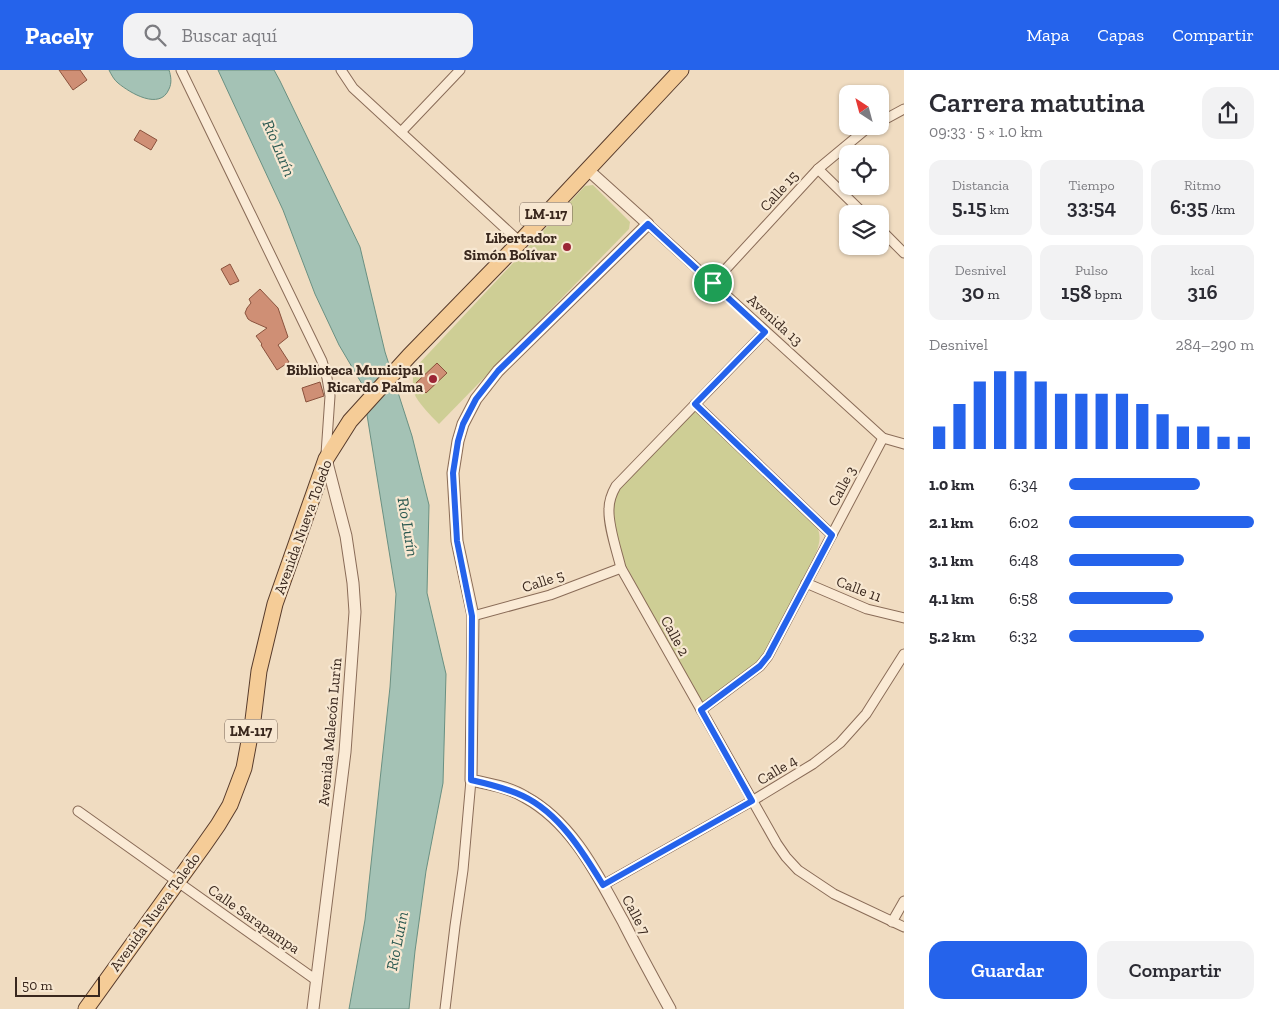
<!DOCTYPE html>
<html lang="es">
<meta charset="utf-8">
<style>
body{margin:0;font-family:"Zilla Slab",serif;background:#f2f2f3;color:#2b2b33;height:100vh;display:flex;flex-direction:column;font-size:19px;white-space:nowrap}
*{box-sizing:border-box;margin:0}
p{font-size:16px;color:#7c7c81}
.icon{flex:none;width:28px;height:28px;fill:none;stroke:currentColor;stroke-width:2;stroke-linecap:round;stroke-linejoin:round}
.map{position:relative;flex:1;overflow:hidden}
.side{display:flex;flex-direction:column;background:#fff;width:375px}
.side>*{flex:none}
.needle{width:32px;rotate:324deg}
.controls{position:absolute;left:839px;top:15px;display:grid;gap:10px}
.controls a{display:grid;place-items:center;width:50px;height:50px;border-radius:10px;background:#fff;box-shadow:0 1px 4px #0004;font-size:25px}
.scale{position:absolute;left:15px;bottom:12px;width:85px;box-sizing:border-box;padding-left:5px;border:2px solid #39271d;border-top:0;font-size:14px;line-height:18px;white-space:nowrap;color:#39271d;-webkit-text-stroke:4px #f7e7d1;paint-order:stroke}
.pin{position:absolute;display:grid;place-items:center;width:42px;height:42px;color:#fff;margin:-21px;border:2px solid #fff;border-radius:50%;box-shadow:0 1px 5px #0007}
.round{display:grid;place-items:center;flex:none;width:52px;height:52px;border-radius:15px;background:#f2f2f3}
.summary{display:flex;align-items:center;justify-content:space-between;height:85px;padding:0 25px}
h1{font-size:28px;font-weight:600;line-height:38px}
.metrics{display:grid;grid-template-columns:repeat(3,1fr);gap:8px;height:85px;padding:5px 25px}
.metrics div{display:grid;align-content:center;border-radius:12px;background:#f2f2f3;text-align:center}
.metrics b{font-size:21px;font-weight:600}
.metrics small{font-size:14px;font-weight:400}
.metrics p{font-size:14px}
.chart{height:140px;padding:10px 25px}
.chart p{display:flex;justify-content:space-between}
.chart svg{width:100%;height:90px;margin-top:5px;stroke:#2563eb;stroke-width:6}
.action{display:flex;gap:10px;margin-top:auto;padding:10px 25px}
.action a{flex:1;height:58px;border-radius:15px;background:#2563eb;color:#fff;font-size:20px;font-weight:600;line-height:58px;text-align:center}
.action a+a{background:#f2f2f3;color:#2b2b33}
ul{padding:0 25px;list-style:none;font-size:16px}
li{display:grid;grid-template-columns:80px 60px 1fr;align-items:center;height:38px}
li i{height:12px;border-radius:6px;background:#2563eb}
header{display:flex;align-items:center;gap:30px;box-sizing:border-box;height:70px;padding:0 25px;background:#2563eb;color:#fff}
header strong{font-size:24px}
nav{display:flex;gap:28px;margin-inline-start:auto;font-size:18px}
.search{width:350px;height:45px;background:#f2f2f3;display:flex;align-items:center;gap:12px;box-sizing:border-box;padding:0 18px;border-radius:15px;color:#7c7c81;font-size:19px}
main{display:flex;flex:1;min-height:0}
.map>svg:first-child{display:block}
</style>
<header>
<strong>Pacely</strong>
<div class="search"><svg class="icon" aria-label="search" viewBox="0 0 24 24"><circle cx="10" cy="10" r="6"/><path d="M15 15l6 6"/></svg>Buscar aquí</div>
<nav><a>Mapa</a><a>Capas</a><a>Compartir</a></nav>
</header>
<main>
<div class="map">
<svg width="904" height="939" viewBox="0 0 904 939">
<rect width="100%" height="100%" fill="#f0dcc1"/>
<g fill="#cece95">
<path d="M 593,115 L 630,152 L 629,159 L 439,354 C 431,346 418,333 414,323 C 412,315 413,306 414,299 L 585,116 Z"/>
<path d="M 695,341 L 817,456 C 821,467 820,472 816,483 L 765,583 L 759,590 L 702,636 L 625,494 L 613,450 L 612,439 L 620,416 Z"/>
</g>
<g fill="#a4c2b5" stroke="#6a9082">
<path d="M 109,0 L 169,0 C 171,6 172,13 169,19 C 160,41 130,23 118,13 C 114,10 111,4 109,0 Z"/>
<path d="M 218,0 L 274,0 L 280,11 L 360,177 L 385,282 L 412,366 L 429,435 L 427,523 L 446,604 L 443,713 L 426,801 L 415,881 L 409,939 L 349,939 L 365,850 L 390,617 L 396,524 L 362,314 L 339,275 L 315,224 L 283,140 Z"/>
</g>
<g fill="#cf8f75" stroke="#8a523d">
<path d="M 59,0 L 80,0 L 87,10 L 73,20 Z"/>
<path d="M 140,60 L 157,70 L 151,80 L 134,70 Z"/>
<path d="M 230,194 L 239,211 L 230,215 L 221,199 Z"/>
<path d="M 260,219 L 278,238 L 288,267 L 278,275 L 289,292 L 277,300 L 261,275 L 262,274 L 256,266 L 267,258 L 251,251 L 248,249 L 245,243 L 247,238 L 251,233 L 249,229 Z"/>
<path d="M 437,293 L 447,303 L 426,323 L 416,313 Z"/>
<path d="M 320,312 L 324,326 L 306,332 L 302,318 Z"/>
</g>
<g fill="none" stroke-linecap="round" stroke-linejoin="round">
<g stroke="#8a6c58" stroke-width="11">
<g id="minor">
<path d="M 181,0 L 322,291 L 327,308 L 330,326 L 326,384"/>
<path d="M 341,0 L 353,18 L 520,172"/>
<path d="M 880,52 L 904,39"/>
<path d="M 401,62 L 460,0"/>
<path d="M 818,99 L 864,144"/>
<path d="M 648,154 L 883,368 L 904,374"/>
<path d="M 880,159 L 904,183"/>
<path d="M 713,213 L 818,99 L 865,60 L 872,56"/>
<path d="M 765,262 L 616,416 C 612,423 609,430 609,439 C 608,456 617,481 621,498 L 777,774 L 786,787 L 798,800 L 834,824 L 904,857"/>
<path d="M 695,334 L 832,465"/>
<path d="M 806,513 L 867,539 L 904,548"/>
<path d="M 473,546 L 550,525 L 621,498"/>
<path d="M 701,640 L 760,596 L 768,586 L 883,368"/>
<path d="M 78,741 L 316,910"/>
<path d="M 603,815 L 752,731 L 813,694 L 840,673 L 866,644 L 904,584"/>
<path d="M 892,852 L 904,831"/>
<path d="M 445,939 L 455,856 L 463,800 L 471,710"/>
</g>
</g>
<g stroke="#8a6c58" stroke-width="13">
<g id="tertiary">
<path d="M 587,99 L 648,154 L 498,301 L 476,329 L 463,354 L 458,371 L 453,403 L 457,471 L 473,546 L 471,710 C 489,714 509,717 525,727 C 573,753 598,806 623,851 C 638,881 654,910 670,939"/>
<path d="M 313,939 L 345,682 L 355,542 L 353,513 L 346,466 L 326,389"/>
</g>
</g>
<g stroke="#573b2c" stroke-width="17">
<path id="primary" d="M 86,939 L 204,775 L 218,755 L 230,735 L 244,698 L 253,650 L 259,601 L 275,534 L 326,389 L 350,351 L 409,286 L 520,172 L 681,0"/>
</g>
<use href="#minor" stroke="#faead5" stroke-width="9"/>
<use href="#tertiary" stroke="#faead5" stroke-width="11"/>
<use href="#primary" stroke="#f5cc97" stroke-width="15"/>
</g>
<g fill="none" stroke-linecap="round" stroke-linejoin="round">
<g stroke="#fff" stroke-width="10">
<path id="route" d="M 648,154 L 765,262 L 695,334 L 832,465 L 768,586 L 760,596 L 701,640 L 752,731 L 603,815 C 583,782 559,743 523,726 C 506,718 489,714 471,710 L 472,546 L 457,471 L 453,403 L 458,371 L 463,354 L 476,329 L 498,301 Z"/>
</g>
<use href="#route" stroke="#2563eb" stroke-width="6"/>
</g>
<g fill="#9b2535" stroke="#f7e7d1" stroke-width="2">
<circle cx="567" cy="177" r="5"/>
<circle cx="433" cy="309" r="5"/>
</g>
<g text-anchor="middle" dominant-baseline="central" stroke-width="4.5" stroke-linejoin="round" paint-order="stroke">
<g fill="#f7e7d1" stroke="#726153" stroke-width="1">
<rect x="520" y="132.5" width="52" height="23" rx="4"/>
<rect x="225" y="649.5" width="52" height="23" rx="4"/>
</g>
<g font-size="14" font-weight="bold" fill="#39271d">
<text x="546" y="144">LM-117</text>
<text x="251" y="661">LM-117</text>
</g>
<g font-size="15" fill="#39271d" stroke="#f7e7d1">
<text transform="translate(779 121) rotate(-48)">Calle 15</text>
<text transform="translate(775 250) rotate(42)">Avenida 13</text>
<text transform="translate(842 416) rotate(-62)">Calle 3</text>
<text transform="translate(303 457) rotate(-70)">Avenida Nueva Toledo</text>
<text transform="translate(543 511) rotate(-18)">Calle 5</text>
<text transform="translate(859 519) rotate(21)">Calle 11</text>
<text transform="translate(675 566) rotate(61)">Calle 2</text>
<text transform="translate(330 662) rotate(-85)">Avenida Malecón Lurín</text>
<text transform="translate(777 700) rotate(-31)">Calle 4</text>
<text transform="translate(155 842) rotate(-54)">Avenida Nueva Toledo</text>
<text transform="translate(636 845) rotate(62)">Calle 7</text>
<text transform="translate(254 849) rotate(35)">Calle Sarapampa</text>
</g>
<g font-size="15" font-weight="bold" fill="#39271d" stroke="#f7e7d1" text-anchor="end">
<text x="557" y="168">Libertador<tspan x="557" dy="17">Simón Bolívar</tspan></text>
<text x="423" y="300">Biblioteca Municipal<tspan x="423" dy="17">Ricardo Palma</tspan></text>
</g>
<g font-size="16" font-style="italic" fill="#2b5951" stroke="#f7e7d1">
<text transform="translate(279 78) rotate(67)">Río Lurín</text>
<text transform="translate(408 457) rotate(80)">Río Lurín</text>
<text transform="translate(397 871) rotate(-79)">Río Lurín</text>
</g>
</g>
</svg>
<div class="controls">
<a><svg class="needle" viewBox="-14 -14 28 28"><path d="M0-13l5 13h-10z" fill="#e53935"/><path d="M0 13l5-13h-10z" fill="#7c7c81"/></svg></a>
<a><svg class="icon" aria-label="locate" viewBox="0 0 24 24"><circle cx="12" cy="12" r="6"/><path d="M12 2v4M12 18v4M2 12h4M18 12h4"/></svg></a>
<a><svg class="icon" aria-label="layers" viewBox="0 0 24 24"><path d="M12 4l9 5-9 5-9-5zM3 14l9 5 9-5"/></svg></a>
</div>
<div class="scale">50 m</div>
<div class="pin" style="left:713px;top:213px;background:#1e9e55"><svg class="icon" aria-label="arrive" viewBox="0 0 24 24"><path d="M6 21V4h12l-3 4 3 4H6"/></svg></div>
</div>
<section class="side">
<div class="summary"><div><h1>Carrera matutina</h1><p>09:33 · 5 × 1.0 km</p></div><a class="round"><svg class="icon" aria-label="share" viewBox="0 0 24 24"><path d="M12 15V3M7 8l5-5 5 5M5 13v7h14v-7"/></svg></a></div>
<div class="metrics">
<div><p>Distancia</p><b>5.15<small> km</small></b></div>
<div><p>Tiempo</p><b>33:54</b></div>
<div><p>Ritmo</p><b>6:35<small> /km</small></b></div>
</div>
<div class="metrics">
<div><p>Desnivel</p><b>30<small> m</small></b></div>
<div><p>Pulso</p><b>158<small> bpm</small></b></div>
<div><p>kcal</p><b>316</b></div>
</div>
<div class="chart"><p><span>Desnivel</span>284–290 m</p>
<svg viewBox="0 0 160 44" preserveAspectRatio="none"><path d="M5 44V33M15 44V22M25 44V11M35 44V6M45 44V6M55 44V11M65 44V17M75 44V17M85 44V17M95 44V17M105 44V22M115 44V27M125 44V33M135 44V33M145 44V38M155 44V38"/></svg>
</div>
<ul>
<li><b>1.0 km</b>6:34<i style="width:71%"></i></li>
<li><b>2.1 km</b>6:02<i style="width:100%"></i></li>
<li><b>3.1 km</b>6:48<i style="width:62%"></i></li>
<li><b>4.1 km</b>6:58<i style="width:56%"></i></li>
<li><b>5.2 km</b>6:32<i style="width:73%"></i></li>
</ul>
<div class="action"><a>Guardar</a><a>Compartir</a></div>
</section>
</main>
